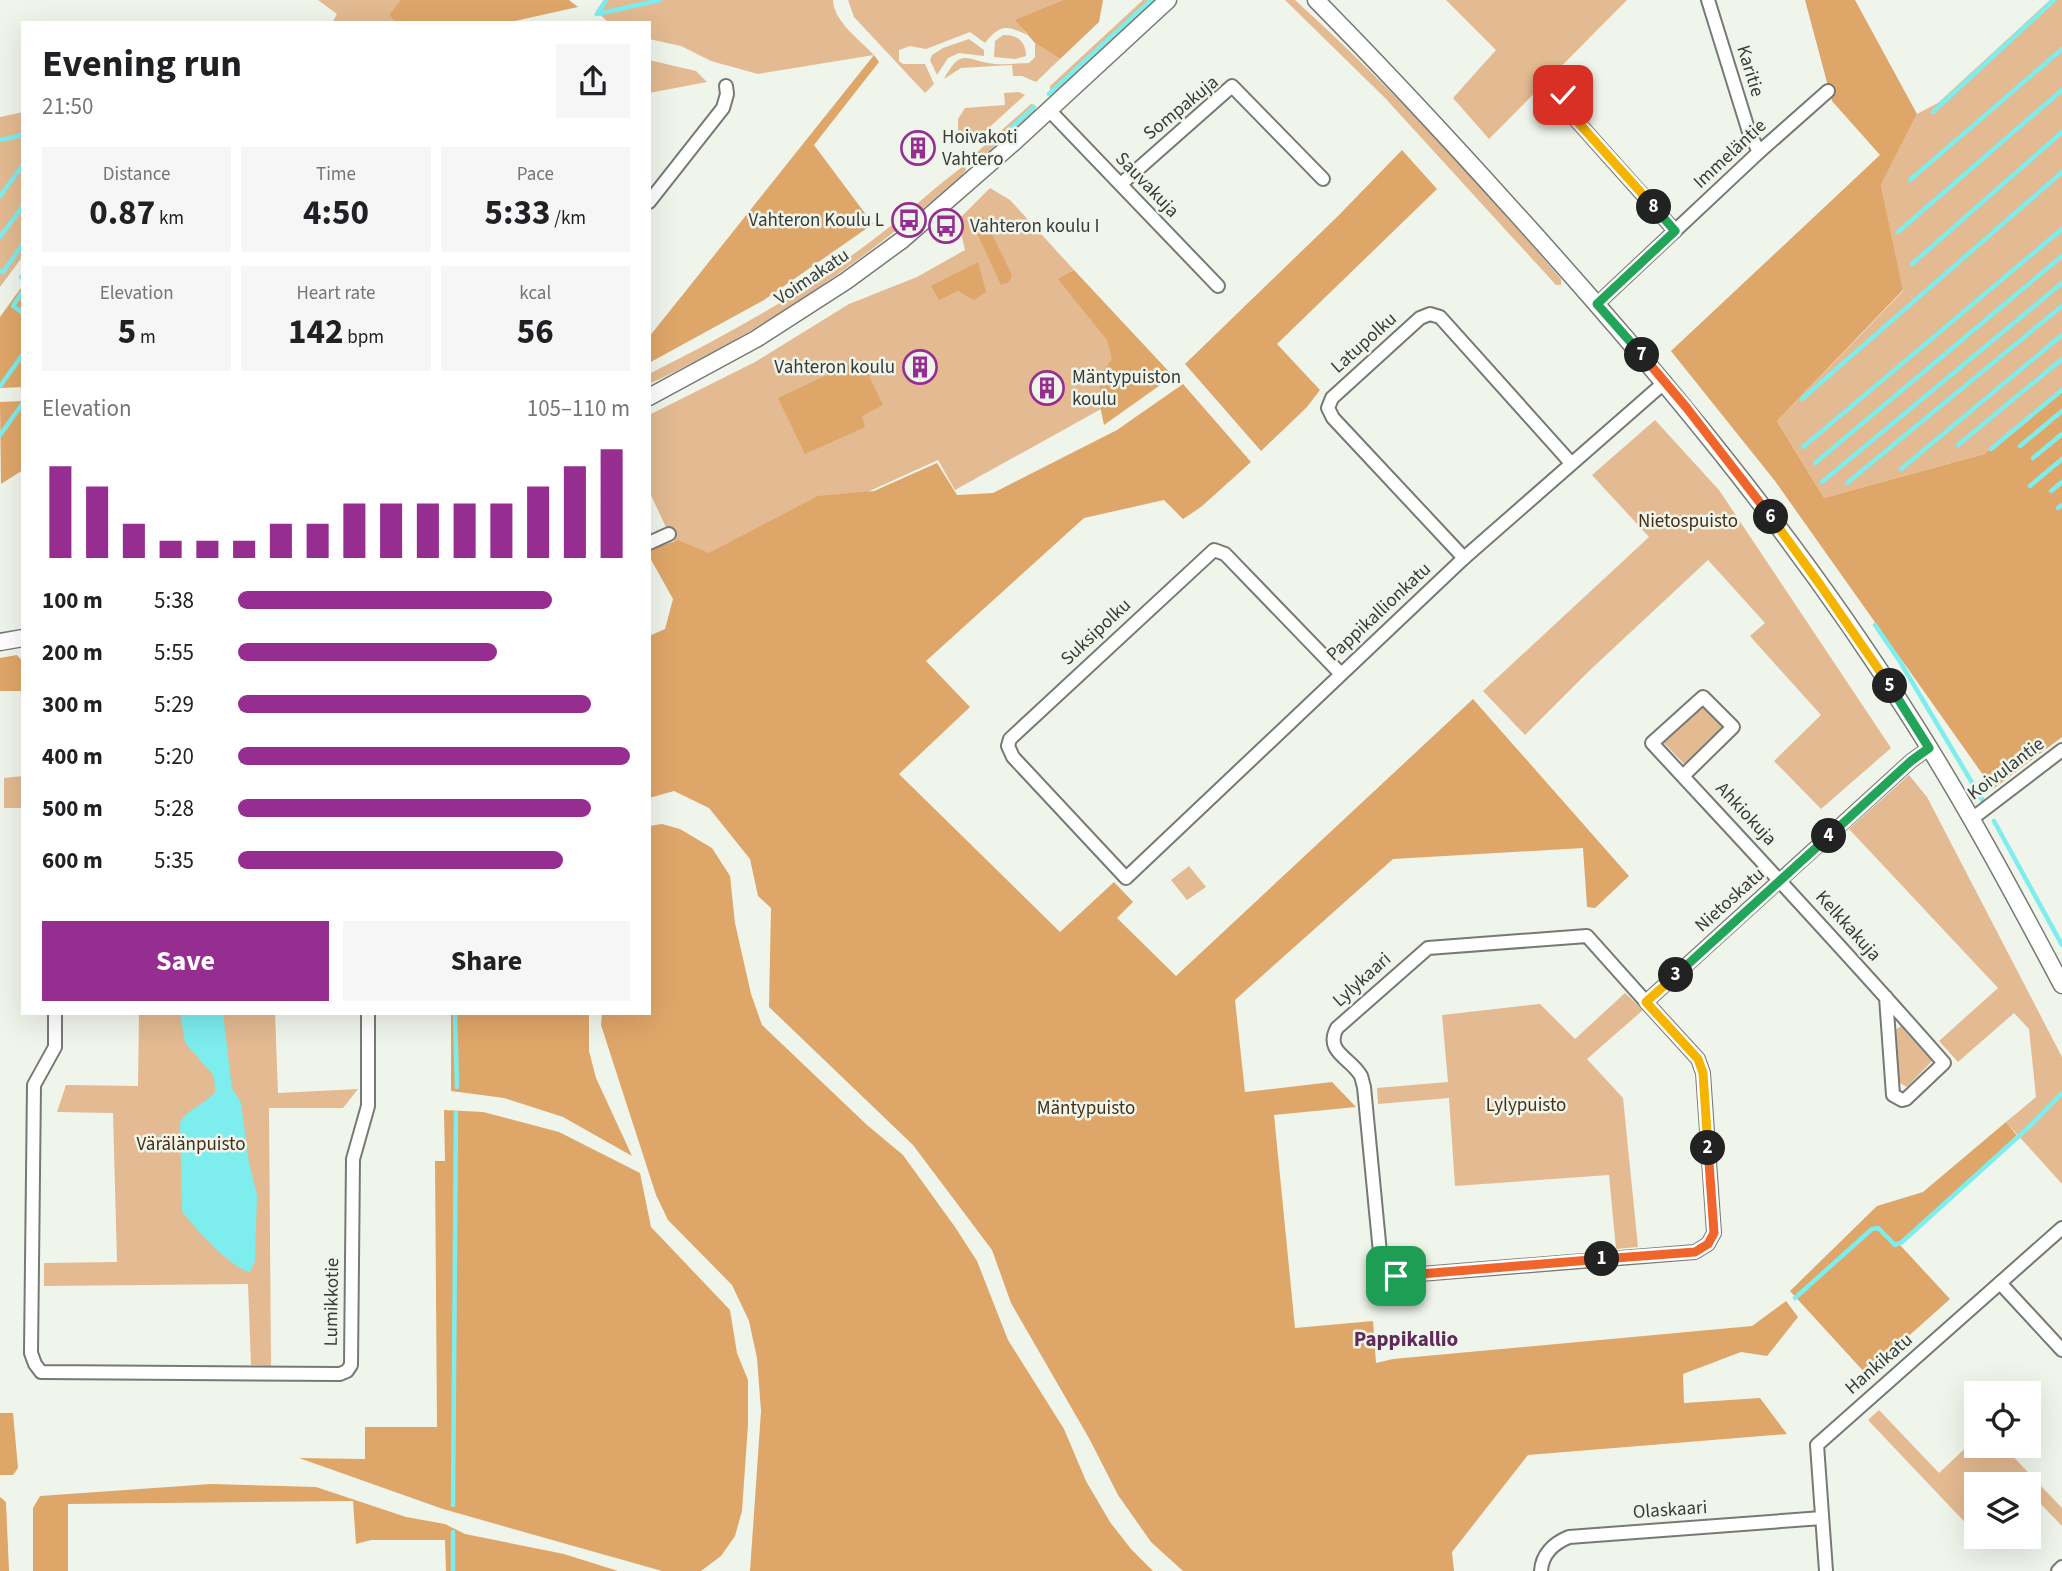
<!DOCTYPE html>
<meta charset="utf-8">
<style>
body{margin:0;font-family:"Source Sans 3",sans-serif;background:#f6f6f6;color:#202124;height:100vh;display:flex;flex-direction:column;font-size:26px;white-space:nowrap}
*{box-sizing:border-box;margin:0}
p{font-size:23px;color:#757577}
.icon{flex:none;width:38px;height:38px;fill:none;stroke:currentColor;stroke-width:2;stroke-linecap:round;stroke-linejoin:round}
.map{position:relative;flex:1;overflow:hidden}
.side{position:absolute;left:21px;top:21px;width:630px;height:994px;display:flex;flex-direction:column;background:#fff;border-radius:0px;box-shadow:0 7px 28px #0002}
.side>*{flex:none}
.controls{position:absolute;left:1964px;top:1381px;display:grid;gap:14px}
.controls a{display:grid;place-items:center;width:77px;height:77px;border-radius:0px;background:#fff;box-shadow:0 7px 28px #0002;font-size:35px}
.pin{position:absolute;display:grid;place-items:center;width:60px;height:60px;color:#fff;margin:-30px;border-radius:14px;box-shadow:0 4px 10px #0006}
.km{position:absolute;width:35px;height:35px;margin:-18px;border-radius:50%;background:#222;color:#fff;font-size:19px;line-height:35px;text-align:center}
.round{display:grid;place-items:center;flex:none;width:74px;height:74px;border-radius:0px;background:#f6f6f6}
.headline{display:flex;align-items:center;justify-content:space-between;height:119px;padding:0 21px}
h1{font-size:38px;font-weight:700;line-height:52px}
.figures{display:grid;grid-template-columns:repeat(3,1fr);gap:10px;height:119px;padding:7px 21px}
.figures div{display:grid;align-content:center;border-radius:0px;background:#f6f6f6;text-align:center}
.figures b{font-size:35px;font-weight:700}
.figures small{font-size:19px;font-weight:400}
.figures p{font-size:19px}
.chart{height:196px;padding:14px 21px}
.chart p{display:flex;justify-content:space-between}
.chart svg{width:100%;height:126px;margin-top:7px;stroke:#962e91;stroke-width:6}
.action{display:flex;gap:14px;margin-top:auto;padding:14px 21px}
.action a{flex:1;height:80px;border-radius:0px;background:#962e91;color:#fff;font-size:28px;font-weight:700;line-height:80px;text-align:center}
.action a+a{background:#f6f6f6;color:#202124}
ul{padding:0 21px;list-style:none;font-size:23px}
li{display:grid;grid-template-columns:112px 84px 1fr;align-items:center;height:52px}
li i{height:18px;border-radius:9px;background:#962e91}
.map>svg:first-child{display:block}
</style>
<div class="map">
<svg width="2062" height="1571" viewBox="0 0 2062 1571">
<rect width="100%" height="100%" fill="#f0f5ec"/>
<g fill="#e3ba91">
<path d="M 318,0 L 400,0 L 389,15 L 396,23 L 332,23 L 337,14 Z"/>
<path d="M 604,0 L 833,0 C 834,22 860,40 874,55 L 758,74 L 711,61 L 681,46 L 649,39 L 649,23 L 609,23 L 596,11 Z"/>
<path d="M 848,0 L 1063,0 L 1016,20 L 1027,35 C 1007,25 1000,24 985,43 L 970,32 L 926,49 L 910,46 L 899,50 L 899,61 L 903,64 L 925,64 L 934,84 L 925,93 L 854,17 Z"/>
<path d="M 1143,0 L 1155,0 L 1056,92 L 1050,91 L 1050,86 Z"/>
<path d="M 1285,0 L 1295,0 C 1390,86 1478,182 1561,279 L 1561,285 L 1556,285 L 1385,98 Z"/>
<path d="M 1446,0 L 1627,0 L 1489,139 L 1453,98 L 1496,50 Z"/>
<path d="M 2050,0 L 2062,0 L 2062,389 L 1984,454 L 1824,498 L 1777,421 L 1903,291 L 1881,185 L 1917,114 L 1938,103 Z"/>
<path d="M 1003,35 C 1017,34 1026,42 1026,56 L 1015,59 L 994,57 L 995,41 Z"/>
<path d="M 969,39 L 984,50 L 984,56 L 959,53 L 948,58 L 937,75 L 930,60 L 932,55 L 943,48 Z"/>
<path d="M 1035,43 L 1060,59 L 1036,82 L 1022,76 L 1013,76 L 1012,65 L 961,68 L 944,79 C 962,46 966,61 995,64 C 1006,65 1018,63 1029,63 L 1035,57 Z"/>
<path d="M 649,60 L 696,71 L 707,82 L 649,93 Z"/>
<path d="M 1019,92 L 1025,95 L 972,143 L 958,130 L 958,119 L 965,108 L 1005,105 L 1004,93 Z"/>
<path d="M 1031,104 L 1035,105 L 1035,111 L 980,159 L 975,160 L 975,154 Z"/>
<path d="M 23,112 L 23,256 L 0,287 L 0,117 Z"/>
<path d="M 962,167 L 965,167 L 966,170 L 962,175 C 865,261 767,329 649,384 L 649,374 C 725,336 798,296 866,245 C 899,221 929,192 962,167 Z"/>
<path d="M 990,188 L 1010,200 L 1074,270 L 1070,272 L 1166,373 L 955,490 L 938,460 L 722,558 L 672,540 L 649,491 L 649,415 L 755,362 L 849,304 L 917,277 L 965,250 L 958,220 Z"/>
<path d="M 1655,420 L 1719,490 L 1891,748 L 1821,809 L 1774,761 L 1821,715 L 1750,636 L 1765,623 L 1708,560 L 1588,672 L 1525,735 L 1483,691 L 1649,537 L 1592,475 Z"/>
<path d="M 1703,704 L 1723,726 L 1684,764 L 1663,742 Z"/>
<path d="M 1909,775 L 1927,797 L 2062,1057 L 2062,1184 L 2006,1122 L 2036,1097 L 2029,1029 L 2014,1013 L 1958,1062 L 1939,1041 L 1998,988 L 1849,829 Z"/>
<path d="M 23,776 L 23,808 L 4,808 L 4,778 Z"/>
<path d="M 1189,866 L 1206,887 L 1187,900 L 1171,880 Z"/>
<path d="M 1625,993 L 1643,1010 L 1587,1059 L 1623,1098 L 1638,1247 L 1616,1249 L 1609,1175 L 1455,1186 L 1449,1098 L 1378,1104 L 1377,1088 L 1448,1082 L 1442,1015 L 1540,1004 L 1575,1039 Z"/>
<path d="M 139,1013 L 275,1013 L 278,1093 L 358,1089 L 343,1108 L 269,1108 L 271,1366 L 251,1365 L 248,1284 L 44,1286 L 44,1263 L 117,1262 L 113,1113 L 57,1112 L 66,1085 L 138,1086 Z"/>
<path d="M 1901,1026 L 1932,1061 L 1907,1087 L 1898,1082 L 1895,1030 Z"/>
<path d="M 1879,1410 L 1939,1473 L 1976,1438 L 1976,1446 L 2003,1446 L 2062,1508 L 2062,1526 L 2028,1491 L 2028,1484 L 1976,1484 L 1976,1534 L 1868,1420 Z"/>
</g>
<g fill="#dfa669">
<path d="M 400,0 L 569,0 L 578,7 L 506,23 L 396,23 L 389,15 Z"/>
<path d="M 1063,0 L 1103,0 L 1099,22 L 1060,59 L 1035,43 L 1015,20 Z"/>
<path d="M 1805,0 L 1855,0 L 1917,114 L 1881,185 L 1903,290 L 1777,421 L 1824,498 L 1984,454 L 2062,389 L 2062,737 L 1993,789 L 1775,481 L 1671,351 L 1880,155 L 1832,101 Z"/>
<path d="M 874,55 L 879,62 L 814,145 L 873,224 L 764,300 L 649,363 L 649,337 Z"/>
<path d="M 1402,150 L 1437,189 L 1277,344 L 1320,390 L 1307,407 L 1261,451 L 1185,364 L 1338,216 Z"/>
<path d="M 979,216 L 983,216 L 1012,275 L 1009,282 L 1001,285 L 977,233 C 975,227 974,221 979,216 Z"/>
<path d="M 978,262 L 986,292 L 974,300 L 958,291 L 939,300 L 931,286 Z"/>
<path d="M 1074,270 L 1173,376 L 1104,425 L 1100,406 L 1100,376 L 1112,359 L 1107,340 L 1058,279 Z"/>
<path d="M 23,285 L 23,387 L 0,388 L 0,317 Z"/>
<path d="M 861,359 L 883,405 L 862,416 L 865,427 L 805,454 L 778,398 Z"/>
<path d="M 1183,384 L 1251,462 L 1201,507 L 1183,519 L 1164,500 L 1084,518 L 926,661 L 970,707 L 899,774 L 1060,932 L 1114,882 L 1133,902 L 1117,918 L 1176,976 L 1473,699 L 1629,876 L 1595,908 L 1587,907 L 1583,848 L 1393,859 L 1235,1000 L 1245,1092 L 1332,1082 L 1356,1107 L 1274,1115 L 1295,1328 L 1373,1321 L 1376,1363 L 1393,1359 L 1752,1326 L 1786,1301 L 1798,1317 L 1767,1356 L 1741,1352 L 1683,1374 L 1684,1403 L 1760,1398 L 1787,1434 L 1528,1455 L 1452,1552 L 1454,1571 L 1183,1571 L 1151,1542 L 1118,1495 L 1090,1440 L 1011,1303 L 992,1250 L 913,1145 L 769,1007 L 771,908 L 758,896 L 750,859 L 709,808 L 674,791 L 649,798 L 649,636 L 665,629 L 673,599 L 649,556 L 649,550 L 678,540 L 709,553 L 818,496 L 874,491 L 937,463 L 957,495 L 993,493 L 1117,430 Z"/>
<path d="M 23,401 L 23,470 L 1,484 L 0,402 Z"/>
<path d="M 17,655 L 23,662 L 23,691 L 0,691 L 0,658 Z"/>
<path d="M 662,824 L 680,829 L 712,848 L 730,876 L 735,923 L 751,994 L 762,1025 L 867,1125 L 903,1155 L 955,1227 L 977,1261 L 1008,1340 L 1064,1429 L 1086,1481 L 1110,1522 L 1131,1549 L 1153,1571 L 750,1571 L 761,1411 L 757,1358 L 749,1321 L 732,1285 L 668,1220 L 656,1195 L 601,1025 L 602,1013 L 649,1013 L 649,826 Z"/>
<path d="M 451,1013 L 589,1013 L 589,1051 L 596,1078 L 632,1156 L 563,1117 L 504,1098 L 451,1091 Z"/>
<path d="M 444,1110 L 483,1112 L 559,1132 L 640,1173 L 651,1227 L 730,1310 L 737,1353 L 748,1380 L 748,1425 L 742,1511 L 735,1536 L 721,1556 L 701,1571 L 662,1571 L 443,1509 L 299,1458 L 365,1459 L 365,1427 L 437,1427 L 435,1161 L 445,1161 Z"/>
<path d="M 2006,1122 L 2019,1138 L 1900,1245 L 1950,1299 L 1866,1374 L 1790,1291 L 1877,1206 L 1923,1192 Z"/>
<path d="M 0,1413 L 13,1413 L 18,1468 L 13,1475 L 0,1475 Z"/>
<path d="M 211,1484 L 316,1487 L 406,1517 L 445,1524 L 465,1534 L 564,1554 L 618,1571 L 446,1571 L 445,1540 L 371,1540 L 356,1544 L 353,1501 L 68,1504 L 68,1571 L 33,1571 L 33,1508 L 40,1496 Z"/>
<path d="M 0,1497 L 6,1502 L 9,1571 L 0,1571 Z"/>
</g>
<path fill="#7dedee" d="M 180,1013 L 223,1013 L 232,1088 L 241,1103 L 249,1163 L 257,1195 L 255,1261 L 250,1272 C 233,1270 192,1226 182,1211 L 180,1123 C 186,1110 205,1104 215,1092 L 214,1076 L 185,1043 Z"/>
<g fill="none" stroke-linecap="round" stroke-linejoin="round">
<g stroke="#7dedee" stroke-width="4.5">
<path d="M 597,14 L 660,0"/>
<path d="M 597,14 L 606,0"/>
<path d="M 1049,94 L 1151,0"/>
<path d="M 1933,112 L 2054,0"/>
<path d="M 0,140 L 23,135"/>
<path d="M 994,144 L 1034,107"/>
<path d="M 1910,180 L 2062,49"/>
<path d="M 0,196 L 23,165"/>
<path d="M 1898,232 L 2062,90"/>
<path d="M 0,237 L 23,206"/>
<path d="M 1912,264 L 2062,132"/>
<path d="M 0,271 L 3,272 L 23,244"/>
<path d="M 21,277 L 23,278"/>
<path d="M 23,291 L 13,306 L 23,313"/>
<path d="M 1,385 L 23,354"/>
<path d="M 1802,399 L 2062,172"/>
<path d="M 0,435 L 23,403"/>
<path d="M 1958,445 L 2062,359"/>
<path d="M 2020,446 L 2062,411"/>
<path d="M 1803,447 L 2062,229"/>
<path d="M 1991,449 L 2062,390"/>
<path d="M 2033,458 L 2062,434"/>
<path d="M 1815,463 L 2062,256"/>
<path d="M 1901,469 L 2062,335"/>
<path d="M 1822,482 L 2062,283"/>
<path d="M 1847,483 L 2062,306"/>
<path d="M 2030,486 L 2062,459"/>
<path d="M 2051,491 L 2062,482"/>
<path d="M 2058,508 L 2062,505"/>
<path d="M 1875,625 L 1899,660 L 1983,801"/>
<path d="M 1994,821 L 2062,945"/>
<path d="M 455,1013 L 457,1087"/>
<path d="M 1795,1298 L 1872,1229 L 1878,1228 L 1895,1245 L 1902,1242 L 2030,1126 L 2062,1093"/>
<path d="M 453,1505 L 456,1113"/>
<path d="M 453,1571 L 453,1532"/>
</g>
<g stroke="#767a73" stroke-width="16">
<g id="minor">
<path d="M 1708,0 L 1749,132 L 1759,152"/>
<path d="M 1563,95 L 1567,110 L 1675,231"/>
<path d="M 1049,110 L 1218,286"/>
<path d="M 1121,184 L 1232,86 L 1323,179"/>
<path d="M 649,202 L 723,108 L 727,94 L 726,86"/>
<path d="M 1597,304 L 1759,152 L 1828,91"/>
<path d="M 649,543 L 669,534"/>
<path d="M 1464,558 L 1333,418 L 1328,408 L 1332,398 L 1420,318 L 1430,314 L 1440,317 L 1571,463"/>
<path d="M 1341,674 L 1225,554 L 1214,550 L 1010,739 L 1008,746 L 1013,757 L 1126,878 L 1464,558 L 1665,382"/>
<path d="M 1683,776 L 1733,727 L 1703,697 L 1652,743 C 1750,849 1849,954 1944,1063 L 1906,1099 L 1902,1100 L 1893,1095 L 1886,997"/>
<path d="M 1973,818 L 2062,750"/>
<path d="M 1646,1002 L 1587,936 L 1428,948 L 1337,1028 C 1324,1052 1351,1058 1361,1076 C 1362,1079 1363,1084 1364,1087 L 1381,1263 L 1388,1273 L 1396,1276 L 1695,1252 L 1708,1244 L 1714,1233 L 1703,1073 L 1698,1059 L 1646,1002 L 1911,761 L 1929,748"/>
<path d="M 55,1013 L 55,1047 L 34,1085 L 31,1353 L 35,1364 L 41,1372 L 340,1374 L 347,1371 L 351,1365 L 353,1159 L 368,1106 L 368,1013"/>
<path d="M 2000,1283 L 2062,1350"/>
<path d="M 1541,1571 C 1542,1554 1554,1543 1569,1537 L 1822,1518"/>
<path d="M 1826,1571 L 1817,1445 L 2062,1228"/>
<path d="M 2058,1571 L 2062,1567"/>
</g>
</g>
<g stroke="#767a73" stroke-width="19">
<g id="tertiary">
<path d="M 1316,0 C 1383,68 1448,138 1512,209 C 1656,368 1793,532 1908,714 C 1964,801 2013,893 2062,985"/>
<path d="M 649,397 L 756,339 L 846,281 L 902,240 L 1012,144 L 1168,0"/>
<path d="M 0,642 L 23,638"/>
</g>
</g>
<use href="#minor" stroke="#fff" stroke-width="12"/>
<use href="#tertiary" stroke="#fff" stroke-width="16"/>
</g>
<g fill="none" stroke-linecap="round" stroke-linejoin="round">
<g stroke="#fff" stroke-width="14">
<path id="split-1" d="M 1396,1276 L 1602,1259"/>
</g>
<g stroke="#fff" stroke-width="14">
<path id="split-2" d="M 1602,1259 L 1695,1252 L 1708,1244 L 1714,1233 L 1708,1148"/>
</g>
<g stroke="#fff" stroke-width="14">
<path id="split-3" d="M 1676,975 L 1646,1002 L 1698,1059 L 1703,1073 L 1708,1148"/>
</g>
<g stroke="#fff" stroke-width="14">
<path id="split-4" d="M 1676,975 L 1829,836"/>
</g>
<g stroke="#fff" stroke-width="14">
<path id="split-5" d="M 1829,836 L 1911,761 L 1929,748 L 1890,686"/>
</g>
<g stroke="#fff" stroke-width="14">
<path id="split-6" d="M 1771,517 L 1821,586 L 1890,686"/>
</g>
<g stroke="#fff" stroke-width="14">
<path id="split-7" d="M 1642,355 L 1686,407 L 1771,517"/>
</g>
<g stroke="#fff" stroke-width="14">
<path id="split-8" d="M 1642,355 L 1597,304 L 1675,231 L 1654,207"/>
</g>
<g stroke="#fff" stroke-width="14">
<path id="split-9" d="M 1563,95 L 1567,110 L 1654,207"/>
</g>
<use href="#split-1" stroke="#f0652b" stroke-width="9"/>
<use href="#split-2" stroke="#f0652b" stroke-width="9"/>
<use href="#split-3" stroke="#f5b400" stroke-width="9"/>
<use href="#split-4" stroke="#22a559" stroke-width="9"/>
<use href="#split-5" stroke="#22a559" stroke-width="9"/>
<use href="#split-6" stroke="#f5b400" stroke-width="9"/>
<use href="#split-7" stroke="#f0652b" stroke-width="9"/>
<use href="#split-8" stroke="#22a559" stroke-width="9"/>
<use href="#split-9" stroke="#f5b400" stroke-width="9"/>
</g>
<defs>
<g id="building-ring" transform="scale(1.75)"><circle r="9.5" fill="#f0f5ec" stroke="#962e91" stroke-width="1.5"/><path d="M-4-6H4V6H1V3H-1V6H-4ZM-2.5-4.3h1.7v1.8h-1.7ZM.8-4.3h1.7v1.8H.8ZM-2.5-1h1.7V.8h-1.7ZM.8-1h1.7V.8H.8Z" fill="#962e91"/></g>
<g id="bus-ring" transform="scale(1.75)"><circle r="9.5" fill="#f0f5ec" stroke="#962e91" stroke-width="1.5"/><path d="M-5-6H5V4H4V6H2V4H-2V6H-4V4H-5ZM-3.5-4V0h7V-4ZM-3.5 1.2v1.5H-2V1.2ZM2 1.2v1.5H3.5V1.2Z" fill="#962e91"/></g>
</defs>
<g fill-rule="evenodd">
<use href="#building-ring" x="918" y="148"/>
<use href="#bus-ring" x="909" y="220"/>
<use href="#bus-ring" x="946" y="226"/>
<use href="#building-ring" x="920" y="367"/>
<use href="#building-ring" x="1047" y="388"/>
</g>
<g text-anchor="middle" dominant-baseline="central" stroke-width="5" stroke-linejoin="round" paint-order="stroke">
<g font-size="19" fill="#393b37" stroke="#f0f5ec">
<text transform="translate(1750 71) rotate(73)">Karitie</text>
<text transform="translate(1181 108) rotate(-39)">Sompakuja</text>
<text transform="translate(1730 154) rotate(-43)">Immeläntie</text>
<text transform="translate(1147 185) rotate(46)">Sauvakuja</text>
<text transform="translate(812 277) rotate(-34)">Voimakatu</text>
<text transform="translate(1364 343) rotate(-42)">Latupolku</text>
<text transform="translate(1379 612) rotate(-43)">Pappikallionkatu</text>
<text transform="translate(1096 632) rotate(-43)">Suksipolku</text>
<text transform="translate(2006 769) rotate(-37)">Koivulantie</text>
<text transform="translate(1746 814) rotate(47)">Ahkiokuja</text>
<text transform="translate(1730 900) rotate(-42)">Nietoskatu</text>
<text transform="translate(1848 926) rotate(48)">Kelkkakuja</text>
<text transform="translate(1362 980) rotate(-42)">Lylykaari</text>
<text transform="translate(332 1302) rotate(-89)">Lumikkotie</text>
<text transform="translate(1879 1364) rotate(-41)">Hankikatu</text>
<text transform="translate(1670 1510) rotate(-4)">Olaskaari</text>
</g>
<g font-size="19" fill="#393b37" stroke="#f0f5ec" text-anchor="start">
<text x="942" y="137">Hoivakoti<tspan x="942" dy="22">Vahtero</tspan></text>
<text x="884" y="220" text-anchor="end">Vahteron Koulu L</text>
<text x="970" y="226">Vahteron koulu I</text>
<text x="895" y="367" text-anchor="end">Vahteron koulu</text>
<text x="1072" y="377">Mäntypuiston<tspan x="1072" dy="22">koulu</tspan></text>
</g>
<g font-size="19" fill="#462f14" stroke="#f0f5ec">
<text x="1688" y="521">Nietospuisto</text>
<text x="1526" y="1105">Lylypuisto</text>
<text x="1086" y="1108">Mäntypuisto</text>
<text x="191" y="1144">Värälänpuisto</text>
</g>
<g font-size="21" font-weight="bold" fill="#5d2a59" stroke="#f0f5ec">
<text x="1406" y="1339">Pappikallio</text>
</g>
</g>
</svg>
<div class="controls">
<a><svg class="icon" aria-label="locate" viewBox="0 0 24 24"><circle cx="12" cy="12" r="6"/><path d="M12 2v4M12 18v4M2 12h4M18 12h4"/></svg></a>
<a><svg class="icon" aria-label="layers" viewBox="0 0 24 24"><path d="M12 4l9 5-9 5-9-5zM3 14l9 5 9-5"/></svg></a>
</div>
<div class="pin" style="left:1396px;top:1276px;background:#1e9e55"><svg class="icon" aria-label="arrive" viewBox="0 0 24 24"><path d="M6 21V4h12l-3 4 3 4H6"/></svg></div>
<div class="pin" style="left:1563px;top:95px;background:#d93025"><svg class="icon" aria-label="check" viewBox="0 0 24 24"><path d="M5 12l5 5 9-10"/></svg></div>
<b class="km" style="left:1602px;top:1259px">1</b>
<b class="km" style="left:1708px;top:1148px">2</b>
<b class="km" style="left:1676px;top:975px">3</b>
<b class="km" style="left:1829px;top:836px">4</b>
<b class="km" style="left:1890px;top:686px">5</b>
<b class="km" style="left:1771px;top:517px">6</b>
<b class="km" style="left:1642px;top:355px">7</b>
<b class="km" style="left:1654px;top:207px">8</b>
<section class="side">
<div class="headline"><div><h1>Evening run</h1><p>21:50</p></div><a class="round"><svg class="icon" aria-label="share" viewBox="0 0 24 24"><path d="M12 15V3M7 8l5-5 5 5M5 13v7h14v-7"/></svg></a></div>
<div class="figures">
<div><p>Distance</p><b>0.87<small> km</small></b></div>
<div><p>Time</p><b>4:50</b></div>
<div><p>Pace</p><b>5:33<small> /km</small></b></div>
</div>
<div class="figures">
<div><p>Elevation</p><b>5<small> m</small></b></div>
<div><p>Heart rate</p><b>142<small> bpm</small></b></div>
<div><p>kcal</p><b>56</b></div>
</div>
<div class="chart"><p><span>Elevation</span>105–110 m</p>
<svg viewBox="0 0 160 44" preserveAspectRatio="none"><path d="M5 44V12M15 44V19M25 44V32M35 44V38M45 44V38M55 44V38M65 44V32M75 44V32M85 44V25M95 44V25M105 44V25M115 44V25M125 44V25M135 44V19M145 44V12M155 44V6"/></svg>
</div>
<ul>
<li><b>100 m</b>5:38<i style="width:80%"></i></li>
<li><b>200 m</b>5:55<i style="width:66%"></i></li>
<li><b>300 m</b>5:29<i style="width:90%"></i></li>
<li><b>400 m</b>5:20<i style="width:100%"></i></li>
<li><b>500 m</b>5:28<i style="width:90%"></i></li>
<li><b>600 m</b>5:35<i style="width:83%"></i></li>
</ul>
<div class="action"><a>Save</a><a>Share</a></div>
</section>
</div>
